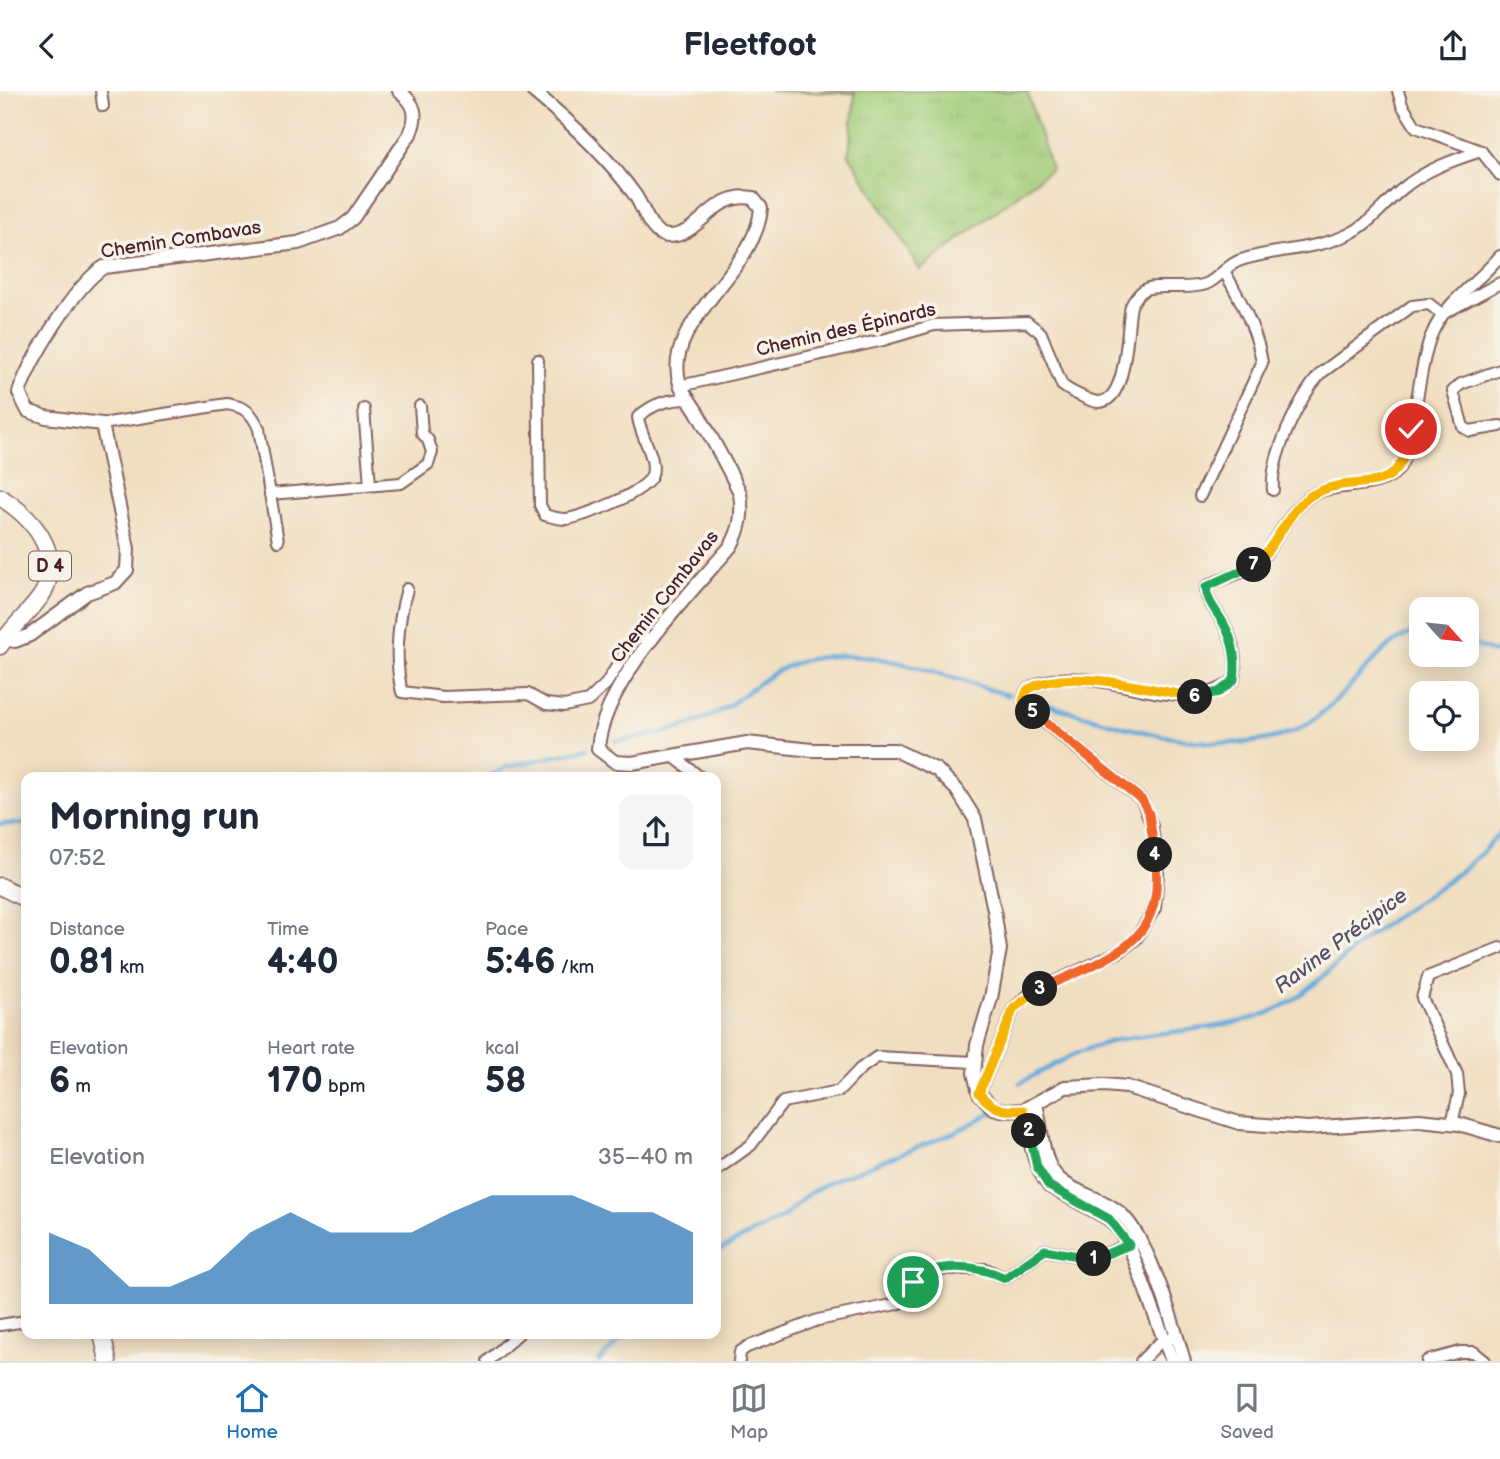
<!DOCTYPE html>
<meta charset="utf-8">
<style>
body{margin:0;font-family:"Balsamiq Sans",sans-serif;background:#f6f6f7;color:#1f2937;height:100vh;display:flex;flex-direction:column;font-size:26px;white-space:nowrap}
*{box-sizing:border-box;margin:0}
p{font-size:23px;color:#747a83}
.icon{flex:none;width:38px;height:38px;fill:none;stroke:currentColor;stroke-width:2;stroke-linecap:round;stroke-linejoin:round}
.map{position:relative;flex:1;overflow:hidden}
.sheet{position:absolute;left:21px;top:681px;width:700px;height:567px;display:flex;flex-direction:column;background:#fff;border-radius:14px;box-shadow:0 4px 18px #0003}
.sheet>*{flex:none}
.needle{width:46px;rotate:117deg}
.buttons{position:absolute;left:1409px;top:506px;display:grid;gap:14px}
.buttons a{display:grid;place-items:center;width:70px;height:70px;border-radius:14px;background:#fff;box-shadow:0 4px 18px #0003;font-size:35px}
.pin{position:absolute;display:grid;place-items:center;width:60px;height:60px;color:#fff;margin:-30px;border:4px solid #fff;border-radius:50%;box-shadow:0 2px 7px #0007}
.km{position:absolute;width:35px;height:35px;margin:-18px;border-radius:50%;background:#222;color:#fff;font-size:19px;line-height:35px;text-align:center}
.round{display:grid;place-items:center;flex:none;width:74px;height:74px;border-radius:14px;background:#f6f6f7}
.summary{display:flex;align-items:center;justify-content:space-between;height:119px;padding:0 28px}
h1{font-size:38px;font-weight:800;line-height:52px}
.stats{display:grid;grid-template-columns:repeat(3,1fr);gap:10px;height:119px;padding:7px 28px}
.stats div{display:grid;align-content:center}
.stats b{font-size:35px;font-weight:800}
.stats small{font-size:19px;font-weight:400}
.stats p{font-size:19px}
.chart{height:196px;padding:14px 28px}
.chart p{display:flex;justify-content:space-between}
.chart svg{width:100%;height:126px;margin-top:7px;fill:#1f6fb2;opacity:.7}
header{display:flex;justify-content:space-between;align-items:center;height:91px;padding:0 28px;background:#fff;font-size:32px;font-weight:800}
.menu{display:flex;justify-content:space-around;align-items:center;height:98px;border-top:2px solid #e0e1e3;background:#fff;font-size:19px;color:#747a83}
.menu a{display:grid;justify-items:center;gap:4px}
.menu .active{color:#1f6fb2}
.map>svg:first-child{display:block}
</style>
<header><svg class="icon" aria-label="back" viewBox="0 0 24 24"><path d="M15 5l-7 7 7 7"/></svg>Fleetfoot<svg class="icon" aria-label="share" viewBox="0 0 24 24"><path d="M12 15V3M7 8l5-5 5 5M5 13v7h14v-7"/></svg></header>
<div class="map">
<svg width="1500" height="1270" viewBox="0 0 1500 1270">
<defs>
<pattern id="grass-tufts" width="24" height="20" patternUnits="userSpaceOnUse" patternTransform="scale(1.75)"><rect width="24" height="20" fill="#a2cd79"/><path d="M3 7l-1-3M5 7V3M7 7l1-3M15 17l-1-3M17 17v-4M19 17l1-3" fill="none" stroke="#8db069"/></pattern>
</defs>
<rect width="100%" height="100%" fill="#f7f3e8"/>
<filter id="ink" filterUnits="userSpaceOnUse"><feTurbulence type="fractalNoise" baseFrequency=".0143" numOctaves="2"/><feDisplacementMap in="SourceGraphic" scale="14" xChannelSelector="R" yChannelSelector="G"/><feConvolveMatrix kernelMatrix="1 2 1 2 8 2 1 2 1" color-interpolation-filters="sRGB"/></filter>
<filter id="wash" filterUnits="userSpaceOnUse"><feTurbulence type="fractalNoise" baseFrequency=".00686" numOctaves="4" result="noise"/><feDisplacementMap in="SourceGraphic" scale="28" xChannelSelector="R" yChannelSelector="G"/><feGaussianBlur stdDeviation="1.57" result="paint"/><feColorMatrix in="noise" values="0 0 0 0 0 0 0 0 0 0 0 0 0 0 0 0 0 1.4 0 .05"/><feComposite in="paint" operator="in"/></filter>
<g filter="url(#wash)">
<rect width="100%" height="100%" fill="#f1dec0"/>
<path fill="url(#grass-tufts)" stroke="#767652" stroke-width="2" d="M 769,0 L 1027,0 L 1051,78 L 920,179 L 849,64 L 855,2 Z"/>
<g fill="none" stroke-linecap="round" stroke-linejoin="round">
<g stroke="#64abdb" stroke-width="4.5">
<path d="M 1466,550 L 1500,564"/>
<path d="M 1037,611 C 1115,632 1226,676 1303,636 C 1315,629 1326,618 1336,609 C 1363,585 1385,547 1421,539"/>
<path d="M 615,650 C 652,646 695,636 727,616 C 745,604 760,589 779,579 C 851,543 937,584 1008,604"/>
<path d="M 488,686 L 506,676 L 588,658"/>
<path d="M 0,733 L 26,733"/>
<path d="M 1020,992 C 1050,976 1080,958 1113,950 C 1162,939 1211,941 1260,925 C 1303,911 1332,875 1367,847 C 1410,812 1466,786 1500,741"/>
<path d="M 716,1161 L 786,1124 L 807,1104 L 829,1091 L 956,1041 L 993,1021"/>
<path d="M 599,1270 L 627,1242"/>
</g>
</g>
</g>
<g filter="url(#ink)">
<g fill="none" stroke-linecap="round" stroke-linejoin="round">
<g stroke="#84625f" stroke-width="14">
<g id="minor">
<path d="M 101,0 L 103,15"/>
<path d="M 1398,0 L 1402,14 L 1416,36 L 1481,60 L 1500,84"/>
<path d="M 1444,222 L 1500,192"/>
<path d="M 538,269 L 540,414 L 545,424 C 552,426 558,428 566,428 C 584,426 647,401 652,384 C 657,366 640,345 638,326 C 654,312 669,308 690,308"/>
<path d="M 1500,279 L 1461,293 L 1453,300 L 1463,336 L 1470,340 L 1500,335"/>
<path d="M 680,295 L 883,249 L 934,234 L 1027,231 L 1041,242 L 1062,294 C 1070,301 1079,304 1090,309 C 1129,325 1126,236 1131,215 C 1133,210 1139,202 1144,199 C 1155,192 1187,200 1206,193 C 1219,188 1227,173 1241,169 C 1275,158 1316,159 1349,143 C 1370,133 1383,114 1401,99 C 1424,79 1453,69 1481,60"/>
<path d="M 364,318 L 370,394"/>
<path d="M 102,333 L 227,313 C 245,316 252,321 259,338 L 278,450"/>
<path d="M 1273,399 C 1270,366 1299,307 1321,282 L 1412,215 L 1429,213 L 1442,223"/>
<path d="M 270,403 L 401,392 L 428,373 L 432,361 L 428,349 L 422,342 L 420,315"/>
<path d="M 1200,405 L 1262,272 C 1258,241 1240,207 1224,180"/>
<path d="M 407,498 C 398,529 394,570 402,601 L 443,606 L 528,603 L 546,613 L 564,615 L 588,610 L 606,593 L 635,546 L 653,548"/>
<path d="M 674,666 L 700,686"/>
<path d="M 979,1002 L 1014,917 L 1032,901 L 1119,861 L 1136,848 L 1155,817 L 1158,783 L 1152,735 L 1142,709 L 1032,621 L 1023,610 L 1027,599 C 1089,560 1177,635 1234,589 C 1238,567 1232,544 1219,525 C 1212,514 1206,509 1206,496 C 1224,485 1248,483 1262,467 C 1278,449 1291,416 1312,404 C 1337,390 1378,401 1398,379 C 1414,360 1418,275 1431,245 C 1445,210 1477,193 1500,165"/>
<path d="M 1452,1032 L 1459,1003 L 1457,983 L 1422,907 L 1428,886 L 1500,857"/>
<path d="M 716,1079 L 751,1054 L 783,1011 L 839,1000 L 860,978 L 877,966 L 974,971"/>
<path d="M 0,1234 L 26,1230"/>
<path d="M 488,1270 L 519,1242"/>
<path d="M 739,1270 L 740,1261 L 747,1256 L 818,1229 L 897,1213 L 910,1206 L 913,1191 L 920,1184 L 947,1178 L 986,1178 L 1005,1187 L 1045,1159 L 1094,1168 L 1136,1150"/>
<path d="M 1141,1270 L 1158,1253 L 1172,1247"/>
<path d="M 1427,1270 L 1460,1261 L 1474,1261 L 1485,1270"/>
</g>
</g>
<g stroke="#84625f" stroke-width="16">
<g id="tertiary">
<path d="M 533,0 C 569,30 608,66 635,104 C 644,117 650,144 668,145 C 700,146 711,100 753,107 L 761,117 C 757,181 660,232 680,293 C 683,302 692,312 697,321 C 712,348 727,374 740,402 C 743,422 741,437 731,455 C 688,505 602,591 598,658 L 615,671 L 632,672 L 747,652 L 812,659 L 895,659 L 937,679 L 957,699 L 975,728 L 994,819 L 1000,858 L 991,907 L 977,954 L 974,982 L 979,1002 L 993,1017 L 1006,1020 L 1023,1019 L 1065,996 L 1104,994 L 1127,996 L 1239,1032 L 1308,1037 L 1419,1029 L 1459,1033 L 1500,1045"/>
<path d="M 4,548 L 15,550 L 30,544 L 87,502 L 115,492 L 127,479 L 128,458 L 102,333 L 46,326 L 28,320 L 19,302 C 29,270 76,193 104,176 L 298,152 L 340,137 L 353,127 L 410,43 C 418,24 416,13 399,0"/>
<path d="M 1036,1013 C 1041,1032 1041,1054 1048,1071 C 1060,1104 1102,1102 1124,1126 C 1151,1155 1173,1232 1184,1270"/>
<path d="M 1023,1019 C 1030,1046 1032,1073 1049,1095 L 1109,1128 L 1119,1139 L 1129,1154 L 1172,1270"/>
</g>
</g>
<g stroke="#84625f" stroke-width="19">
<g id="primary">
<path d="M 0,406 C 32,426 63,461 44,500 C 37,515 11,536 0,555"/>
<path d="M 0,795 L 26,808"/>
<path d="M 102,1242 L 108,1270"/>
</g>
</g>
<use href="#minor" stroke="#fff" stroke-width="10"/>
<use href="#tertiary" stroke="#fff" stroke-width="12"/>
<use href="#primary" stroke="#fff" stroke-width="16"/>
</g>
</g>
<g fill="none" stroke-linecap="round" stroke-linejoin="round" filter="url(#ink)">
<g stroke="#fff" stroke-width="14">
<path id="split-1" d="M 913,1191 C 934,1169 981,1175 1005,1187 L 1045,1159 L 1094,1168"/>
</g>
<g stroke="#fff" stroke-width="14">
<path id="split-2" d="M 1029,1040 L 1037,1076 L 1049,1095 L 1109,1128 L 1129,1154 L 1094,1168"/>
</g>
<g stroke="#fff" stroke-width="14">
<path id="split-3" d="M 1029,1040 L 1023,1019 C 1003,1021 992,1018 979,1002 L 1014,917 L 1040,898"/>
</g>
<g stroke="#fff" stroke-width="14">
<path id="split-4" d="M 1040,898 C 1110,865 1167,856 1155,764"/>
</g>
<g stroke="#fff" stroke-width="14">
<path id="split-5" d="M 1033,621 L 1142,709 L 1149,723 L 1155,764"/>
</g>
<g stroke="#fff" stroke-width="14">
<path id="split-6" d="M 1033,621 L 1023,610 L 1027,599 C 1066,574 1151,599 1195,606"/>
</g>
<g stroke="#fff" stroke-width="14">
<path id="split-7" d="M 1195,606 L 1219,601 L 1234,589 C 1237,567 1232,544 1219,525 C 1212,514 1207,509 1206,496 L 1254,474"/>
</g>
<g stroke="#fff" stroke-width="14">
<path id="split-8" d="M 1254,474 C 1276,457 1289,417 1312,404 C 1359,378 1400,415 1411,338"/>
</g>
<use href="#split-1" stroke="#22a559" stroke-width="9"/>
<use href="#split-2" stroke="#22a559" stroke-width="9"/>
<use href="#split-3" stroke="#f5b400" stroke-width="9"/>
<use href="#split-4" stroke="#f0652b" stroke-width="9"/>
<use href="#split-5" stroke="#f0652b" stroke-width="9"/>
<use href="#split-6" stroke="#f5b400" stroke-width="9"/>
<use href="#split-7" stroke="#22a559" stroke-width="9"/>
<use href="#split-8" stroke="#f5b400" stroke-width="9"/>
</g>
<g text-anchor="middle" dominant-baseline="central" stroke-width="7" stroke-linejoin="round" paint-order="stroke">
<rect fill="#f7f3e8" stroke="#7e5f64" stroke-width="2" x="29" y="460.5" width="42" height="29" rx="5"/>
<g font-size="18" font-weight="bold" fill="#4a1f2b">
<text x="50" y="475">D 4</text>
</g>
<g font-size="19" fill="#4a1f2b" stroke="#f7f3e8">
<text transform="translate(181 149) rotate(-9)">Chemin Combavas</text>
<text transform="translate(846 239) rotate(-13)">Chemin des Épinards</text>
<text transform="translate(665 506) rotate(-52)">Chemin Combavas</text>
</g>
<g font-size="21" font-style="italic" fill="#535069" stroke="#f7f3e8">
<text transform="translate(1341 850) rotate(-37)">Ravine Précipice</text>
</g>
</g>
</svg>
<div class="buttons">
<a><svg class="needle" viewBox="-14 -14 28 28"><path d="M0-13l5 13h-10z" fill="#e53935"/><path d="M0 13l5-13h-10z" fill="#747a83"/></svg></a>
<a><svg class="icon" aria-label="locate" viewBox="0 0 24 24"><circle cx="12" cy="12" r="6"/><path d="M12 2v4M12 18v4M2 12h4M18 12h4"/></svg></a>
</div>
<div class="pin" style="left:913px;top:1191px;background:#1e9e55"><svg class="icon" aria-label="arrive" viewBox="0 0 24 24"><path d="M6 21V4h12l-3 4 3 4H6"/></svg></div>
<div class="pin" style="left:1411px;top:338px;background:#d93025"><svg class="icon" aria-label="check" viewBox="0 0 24 24"><path d="M5 12l5 5 9-10"/></svg></div>
<b class="km" style="left:1094px;top:1168px">1</b>
<b class="km" style="left:1029px;top:1040px">2</b>
<b class="km" style="left:1040px;top:898px">3</b>
<b class="km" style="left:1155px;top:764px">4</b>
<b class="km" style="left:1033px;top:621px">5</b>
<b class="km" style="left:1195px;top:606px">6</b>
<b class="km" style="left:1254px;top:474px">7</b>
<section class="sheet">
<div class="summary"><div><h1>Morning run</h1><p>07:52</p></div><a class="round"><svg class="icon" aria-label="share" viewBox="0 0 24 24"><path d="M12 15V3M7 8l5-5 5 5M5 13v7h14v-7"/></svg></a></div>
<div class="stats">
<div><p>Distance</p><b>0.81<small> km</small></b></div>
<div><p>Time</p><b>4:40</b></div>
<div><p>Pace</p><b>5:46<small> /km</small></b></div>
</div>
<div class="stats">
<div><p>Elevation</p><b>6<small> m</small></b></div>
<div><p>Heart rate</p><b>170<small> bpm</small></b></div>
<div><p>kcal</p><b>58</b></div>
</div>
<div class="chart"><p><span>Elevation</span>35–40 m</p>
<svg viewBox="0 0 160 44" preserveAspectRatio="none"><path d="M0 44V19L10 25L20 38L30 38L40 32L50 19L60 12L70 19L80 19L90 19L100 12L110 6L120 6L130 6L140 12L150 12L160 19V44z"/></svg>
</div>
</section>
</div>
<nav class="menu">
<a class="active"><svg class="icon" aria-label="home" viewBox="0 0 24 24"><path d="M3 11l9-7 9 7M6 9v11h12V9"/></svg>Home</a>
<a><svg class="icon" aria-label="map" viewBox="0 0 24 24"><path d="M3 6l6-2 6 2 6-2v14l-6 2-6-2-6 2zM9 4v14M15 6v14"/></svg>Map</a>
<a><svg class="icon" aria-label="saved" viewBox="0 0 24 24"><path d="M7 4h10v16l-5-4-5 4z"/></svg>Saved</a>
</nav>
